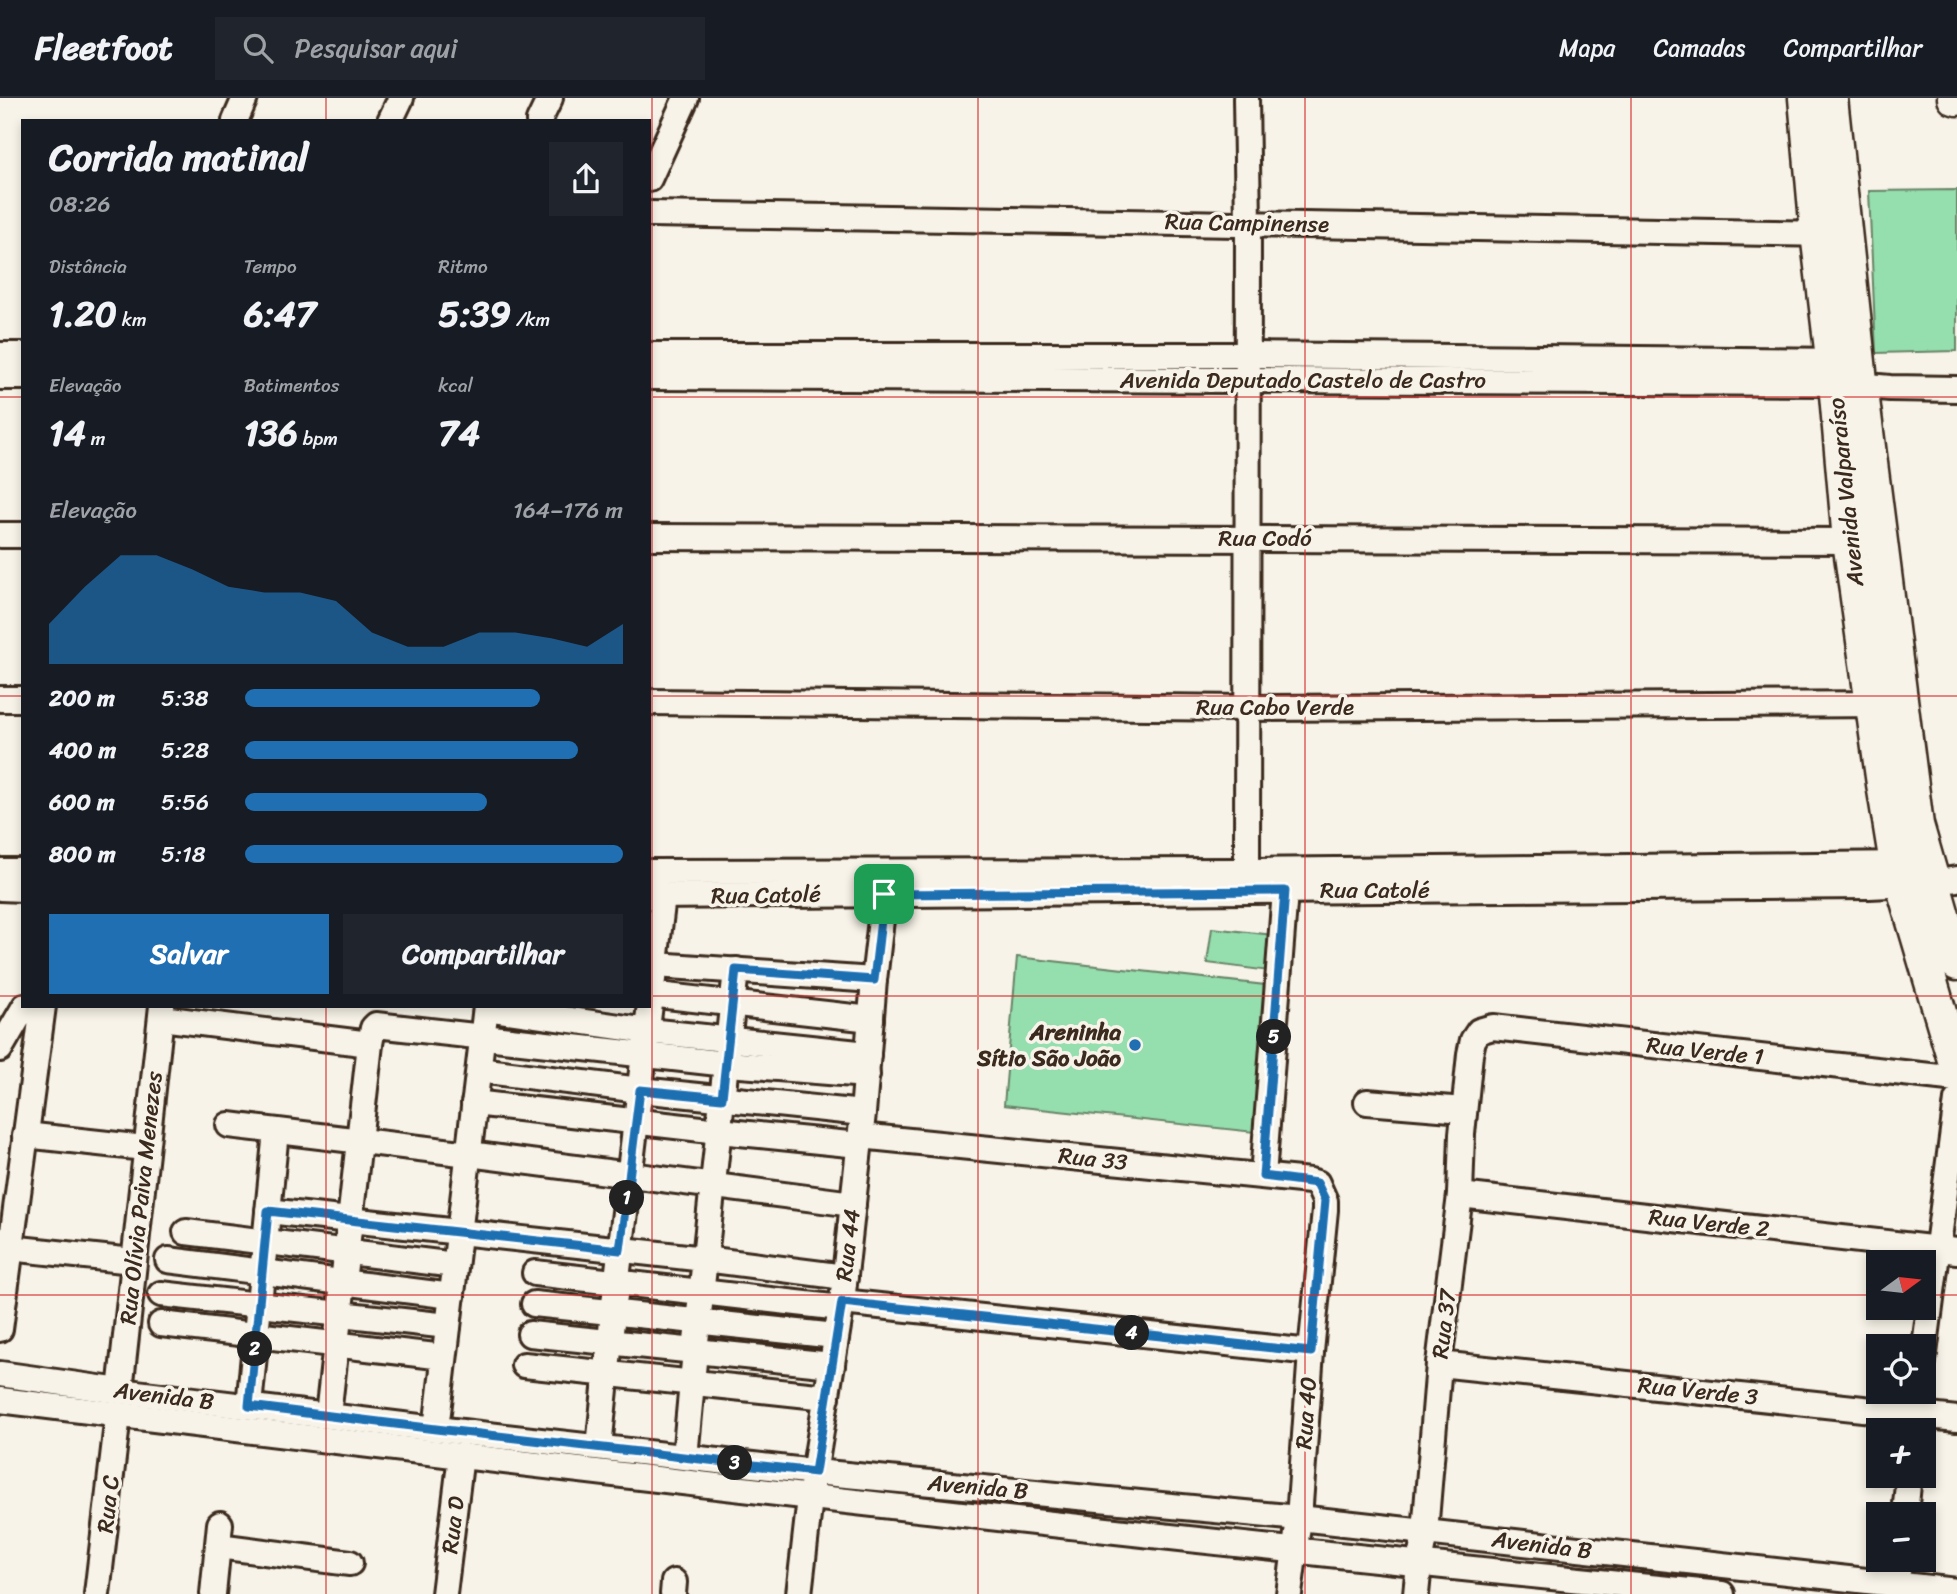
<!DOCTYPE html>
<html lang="pt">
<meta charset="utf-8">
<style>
body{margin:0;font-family:Sriracha,sans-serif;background:#20242c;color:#f1f3f6;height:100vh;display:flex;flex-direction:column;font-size:26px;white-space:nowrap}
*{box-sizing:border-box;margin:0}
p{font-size:23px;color:#9ea1a6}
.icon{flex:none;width:38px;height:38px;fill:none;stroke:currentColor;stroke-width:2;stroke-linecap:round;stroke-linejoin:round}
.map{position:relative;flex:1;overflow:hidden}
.details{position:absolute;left:21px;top:21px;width:630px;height:889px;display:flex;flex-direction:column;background:#171b24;border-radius:0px;box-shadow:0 4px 10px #0003}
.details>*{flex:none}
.needle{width:46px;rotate:75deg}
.controls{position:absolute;left:1866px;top:1152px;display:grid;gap:14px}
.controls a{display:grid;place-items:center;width:70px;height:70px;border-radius:0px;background:#171b24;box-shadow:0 4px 10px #0003;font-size:35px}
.pin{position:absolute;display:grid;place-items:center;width:60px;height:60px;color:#fff;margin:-30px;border-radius:14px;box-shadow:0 4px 10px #0006}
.km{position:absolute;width:35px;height:35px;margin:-18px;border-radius:50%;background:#222;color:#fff;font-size:19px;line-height:35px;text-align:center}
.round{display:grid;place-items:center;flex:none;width:74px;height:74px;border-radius:0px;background:#20242c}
.headline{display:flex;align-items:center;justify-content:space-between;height:119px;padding:0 28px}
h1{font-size:38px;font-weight:800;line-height:52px}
.metrics{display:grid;grid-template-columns:repeat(3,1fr);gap:10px;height:119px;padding:7px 28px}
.metrics div{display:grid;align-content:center}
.metrics b{font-size:35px;font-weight:800}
.metrics small{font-size:19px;font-weight:400}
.metrics p{font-size:19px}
.chart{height:196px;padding:14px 28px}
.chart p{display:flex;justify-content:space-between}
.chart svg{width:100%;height:126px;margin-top:7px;fill:#1f6fb2;opacity:.7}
.cta{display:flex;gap:14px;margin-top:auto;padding:14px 28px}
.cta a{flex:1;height:80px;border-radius:0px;background:#1f6fb2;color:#fff;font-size:28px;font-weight:800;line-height:80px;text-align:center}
.cta a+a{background:#20242c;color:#f1f3f6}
ul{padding:0 28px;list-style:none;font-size:23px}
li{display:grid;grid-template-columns:112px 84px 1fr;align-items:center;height:52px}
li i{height:18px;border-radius:9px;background:#1f6fb2}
header{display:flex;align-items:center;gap:42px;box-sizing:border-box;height:98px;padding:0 35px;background:#171b24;border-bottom:2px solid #363941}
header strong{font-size:33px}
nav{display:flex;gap:38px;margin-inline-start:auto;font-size:24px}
.search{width:490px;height:63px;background:#20242c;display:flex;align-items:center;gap:18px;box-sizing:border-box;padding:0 24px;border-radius:0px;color:#9ea1a6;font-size:26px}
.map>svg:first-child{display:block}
</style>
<header>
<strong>Fleetfoot</strong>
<div class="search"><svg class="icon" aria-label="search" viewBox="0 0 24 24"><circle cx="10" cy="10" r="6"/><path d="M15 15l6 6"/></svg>Pesquisar aqui</div>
<nav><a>Mapa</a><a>Camadas</a><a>Compartilhar</a></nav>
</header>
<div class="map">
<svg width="1957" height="1496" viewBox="0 0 1957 1496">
<rect width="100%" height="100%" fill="#f7f3e8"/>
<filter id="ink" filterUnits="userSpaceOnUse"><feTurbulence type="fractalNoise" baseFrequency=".0143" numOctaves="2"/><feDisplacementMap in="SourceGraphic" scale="14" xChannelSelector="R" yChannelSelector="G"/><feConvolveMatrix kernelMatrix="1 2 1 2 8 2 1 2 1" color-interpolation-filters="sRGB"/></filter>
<g filter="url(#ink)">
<g fill="#95deae" stroke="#688466" stroke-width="2">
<path d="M 1957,92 L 1957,253 L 1876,255 L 1869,93 Z"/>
<path d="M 1212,830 L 1273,837 L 1269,873 L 1207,865 Z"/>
<path d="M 1017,859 L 1265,887 L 1254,1034 L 1004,1007 Z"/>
</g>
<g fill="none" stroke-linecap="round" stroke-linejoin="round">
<g stroke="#3b2a1e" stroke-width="30">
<g id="minor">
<path d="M 1246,0 L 1248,125 L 1247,773"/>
<path d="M 235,23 L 245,0"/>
<path d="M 390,23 L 401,0"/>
<path d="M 539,23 L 550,0"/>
<path d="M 649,81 L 686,0"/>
<path d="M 649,116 L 1835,136"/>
<path d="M 0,257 L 23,257"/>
<path d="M 649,257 L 1247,257 L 1848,263"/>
<path d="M 0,279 L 23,279"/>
<path d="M 649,279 L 1835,285 L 1890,290 L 1957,291"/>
<path d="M 0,437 L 23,437"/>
<path d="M 649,439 L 1867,443"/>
<path d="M 0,601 L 23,601"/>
<path d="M 649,604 L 1247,610 L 1888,606"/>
<path d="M 0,773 L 23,773"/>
<path d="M 649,774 L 1247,773 L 1914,766"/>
<path d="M 0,790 L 23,791"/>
<path d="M 649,798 L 1869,788 L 1932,785 L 1957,781"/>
<path d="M 655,867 L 874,882"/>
<path d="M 649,896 L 871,921"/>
<path d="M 486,910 L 648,933 L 868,956"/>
<path d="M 161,920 L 370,946"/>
<path d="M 0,951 L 25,908"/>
<path d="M 479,972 L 640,992 L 863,1015"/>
<path d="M 1367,1004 L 1464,1012"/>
<path d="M 474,1005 L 719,1033 L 859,1047"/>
<path d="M 229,1027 L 469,1056 L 853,1106"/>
<path d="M 25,1037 L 145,1050"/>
<path d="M 860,1038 L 1310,1083 L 1317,1085 L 1325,1103 L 1325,1112 L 1311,1254 L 1299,1420 L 1289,1496"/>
<path d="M 1263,1078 L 1285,793"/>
<path d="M 1460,1097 L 1957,1153"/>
<path d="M 268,1113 L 705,1161 L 845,1179"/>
<path d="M 186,1134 L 455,1167"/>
<path d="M 0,1149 L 133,1163"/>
<path d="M 168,1162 L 452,1198"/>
<path d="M 535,1175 L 841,1210"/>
<path d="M 161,1196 L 448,1228"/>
<path d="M 842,1204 L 1311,1254"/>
<path d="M 534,1206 L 836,1238"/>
<path d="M 161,1226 L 444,1259"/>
<path d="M 0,1231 L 43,908"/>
<path d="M 530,1236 L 832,1267"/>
<path d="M 1923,1263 L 1957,1002"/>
<path d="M 1439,1266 L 1957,1321"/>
<path d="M 524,1267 L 827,1299"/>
<path d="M 0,1276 L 120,1293 L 436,1331 L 815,1374 L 1299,1420 L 1957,1493"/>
<path d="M 120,1293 L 162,908"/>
<path d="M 0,1302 C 573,1373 1147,1440 1722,1496"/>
<path d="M 249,1308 L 276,1033"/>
<path d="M 328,1317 L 370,946 L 373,930 L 376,927 L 727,966 L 867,977"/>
<path d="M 436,1331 L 486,908"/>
<path d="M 599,1349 L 613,1214 L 663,798"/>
<path d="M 685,1359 L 695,1253 L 736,872"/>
<path d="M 1905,1416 L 1909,1377"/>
<path d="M 218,1448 L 350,1465"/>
<path d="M 97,1496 L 118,1317"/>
<path d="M 213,1496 L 220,1426"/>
<path d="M 444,1496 L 461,1357"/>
<path d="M 673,1496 L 674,1484"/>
<path d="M 799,1496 L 810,1400 L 842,1204 L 863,1015 L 874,882 L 884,796"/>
<path d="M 1416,1496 L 1419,1466 L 1425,1434 L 1439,1266 L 1460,1097 L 1462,1036 L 1470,956 L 1473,942 L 1479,933 L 1493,929 L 1957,981"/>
<path d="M 1896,1496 L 1899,1461"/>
</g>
</g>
<g stroke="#3b2a1e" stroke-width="37">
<g id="major">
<path d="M 1805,0 L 1817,135 L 1835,285 L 1849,443 L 1883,686 L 1896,766 L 1957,972"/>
<path d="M 1831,0 L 1863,302 L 1917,727 L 1957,866"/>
<path d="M 1954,0 L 1957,1"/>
</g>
</g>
<use href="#minor" stroke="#f7f3e8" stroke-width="24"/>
<use href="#major" stroke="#f7f3e8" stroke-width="32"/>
</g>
</g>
<g fill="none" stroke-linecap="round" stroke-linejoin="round" filter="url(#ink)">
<g stroke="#fff" stroke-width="14">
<path id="route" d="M 1285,793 L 1263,1078 L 1317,1085 L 1325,1102 L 1311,1254 L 842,1204 L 815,1374 L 436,1331 L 249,1308 L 268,1113 L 620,1152 L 640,992 L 722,1000 L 736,872 L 874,882 L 884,796 Z"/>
</g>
<use href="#route" stroke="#1f6fb2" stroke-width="9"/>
</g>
<path fill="none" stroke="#d62828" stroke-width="2" stroke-opacity="0.55" d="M 326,0 L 326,23M 652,0 L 652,1496M 978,0 L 978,1496M 1305,0 L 1305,1496M 1631,0 L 1631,1496M 0,299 L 23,299M 649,299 L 1957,299M 0,598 L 23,598M 649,598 L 1957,598M 0,898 L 23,898M 649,898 L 1957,898M 326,908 L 326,1496M 0,1197 L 1878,1197M 1923,1197 L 1957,1197"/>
<circle fill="#1f6fb2" stroke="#f7f3e8" stroke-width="2.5" cx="1135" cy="947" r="7"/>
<g text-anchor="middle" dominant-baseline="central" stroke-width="7" stroke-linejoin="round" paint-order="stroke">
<g font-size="23" fill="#3b2a1e" stroke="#f7f3e8">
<text transform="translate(1247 125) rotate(1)">Rua Campinense</text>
<text x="1303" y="282">Avenida Deputado Castelo de Castro</text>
<text transform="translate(1846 394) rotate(-96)">Avenida Valparaíso</text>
<text x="1265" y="440">Rua Codó</text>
<text x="1275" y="609">Rua Cabo Verde</text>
<text x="1375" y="792">Rua Catolé</text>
<text transform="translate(766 797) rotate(-1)">Rua Catolé</text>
<text transform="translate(1705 953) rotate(6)">Rua Verde 1</text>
<text transform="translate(1093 1061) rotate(6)">Rua 33</text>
<text transform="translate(141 1100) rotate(-84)">Rua Olívia Paiva Menezes</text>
<text transform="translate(1709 1125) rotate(6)">Rua Verde 2</text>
<text transform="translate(848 1147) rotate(-83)">Rua 44</text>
<text transform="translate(1444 1226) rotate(-83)">Rua 37</text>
<text transform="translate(1698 1293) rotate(6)">Rua Verde 3</text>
<text transform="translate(164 1298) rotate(7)">Avenida B</text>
<text transform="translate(1306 1315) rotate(-86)">Rua 40</text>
<text transform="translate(978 1389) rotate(5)">Avenida B</text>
<text transform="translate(108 1406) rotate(-84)">Rua C</text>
<text transform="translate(453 1427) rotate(-83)">Rua D</text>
<text transform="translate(1542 1447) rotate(7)">Avenida B</text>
</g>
<g font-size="23" font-weight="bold" fill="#3b2a1e" stroke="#f7f3e8" text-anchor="end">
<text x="1121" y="934">Areninha<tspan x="1121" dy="26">Sítio São João</tspan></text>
</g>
</g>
</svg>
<div class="controls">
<a><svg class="needle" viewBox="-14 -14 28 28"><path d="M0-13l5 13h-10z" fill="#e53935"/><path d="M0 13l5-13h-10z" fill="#9ea1a6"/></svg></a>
<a><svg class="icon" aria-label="locate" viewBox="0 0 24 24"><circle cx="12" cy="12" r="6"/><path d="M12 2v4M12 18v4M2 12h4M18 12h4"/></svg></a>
<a>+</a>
<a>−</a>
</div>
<div class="pin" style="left:884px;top:796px;background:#1e9e55"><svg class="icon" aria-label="arrive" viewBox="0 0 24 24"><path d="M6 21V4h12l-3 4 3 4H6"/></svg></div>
<b class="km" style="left:627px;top:1100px">1</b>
<b class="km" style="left:255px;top:1251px">2</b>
<b class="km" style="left:735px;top:1365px">3</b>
<b class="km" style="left:1132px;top:1235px">4</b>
<b class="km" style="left:1274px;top:939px">5</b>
<section class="details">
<div class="headline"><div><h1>Corrida matinal</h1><p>08:26</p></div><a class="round"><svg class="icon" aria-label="share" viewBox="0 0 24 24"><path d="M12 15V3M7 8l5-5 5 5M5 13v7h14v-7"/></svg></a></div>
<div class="metrics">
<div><p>Distância</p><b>1.20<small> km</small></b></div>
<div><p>Tempo</p><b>6:47</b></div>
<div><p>Ritmo</p><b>5:39<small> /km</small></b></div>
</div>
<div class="metrics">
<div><p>Elevação</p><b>14<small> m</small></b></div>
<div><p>Batimentos</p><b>136<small> bpm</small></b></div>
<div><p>kcal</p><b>74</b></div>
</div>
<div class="chart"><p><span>Elevação</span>164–176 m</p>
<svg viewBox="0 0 160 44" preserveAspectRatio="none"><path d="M0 44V30L10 17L20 6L30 6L40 11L50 17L60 19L70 19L80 22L90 33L100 38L110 38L120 33L130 33L140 35L150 38L160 30V44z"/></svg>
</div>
<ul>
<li><b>200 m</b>5:38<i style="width:78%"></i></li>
<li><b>400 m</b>5:28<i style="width:88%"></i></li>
<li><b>600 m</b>5:56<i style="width:64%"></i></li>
<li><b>800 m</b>5:18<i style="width:100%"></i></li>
</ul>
<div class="cta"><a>Salvar</a><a>Compartilhar</a></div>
</section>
</div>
